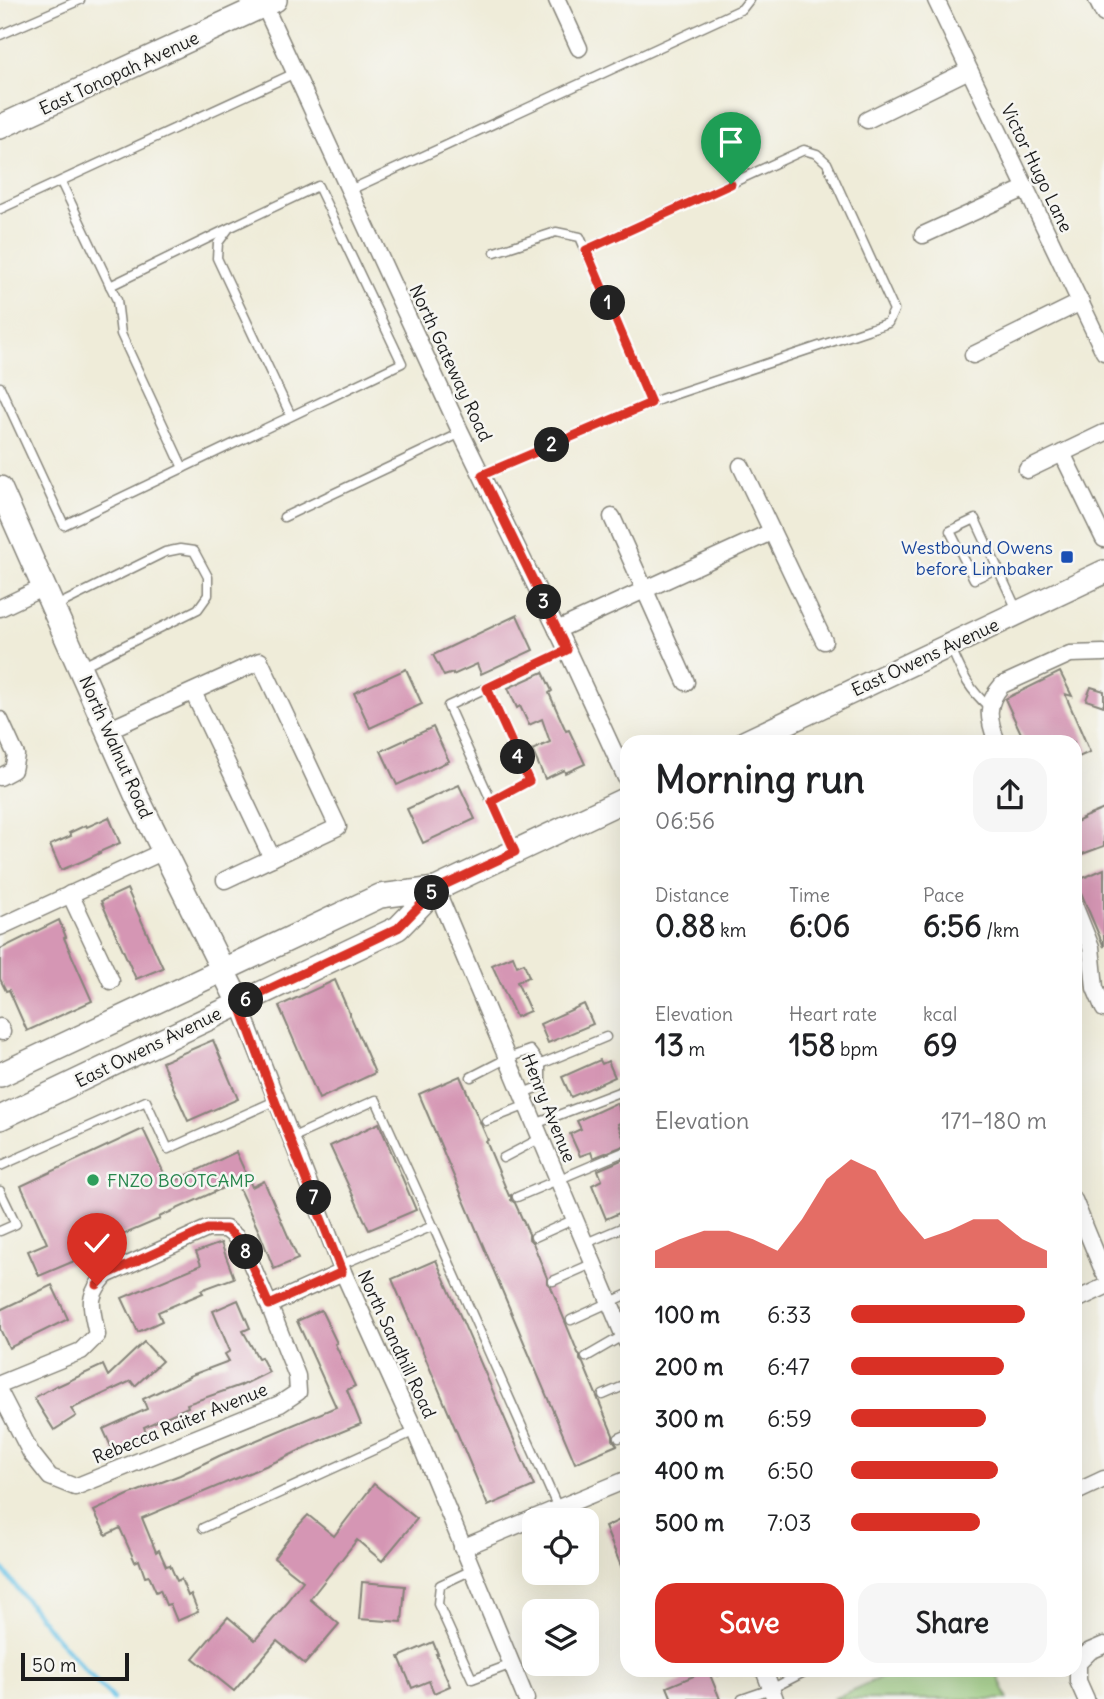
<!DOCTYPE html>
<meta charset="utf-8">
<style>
body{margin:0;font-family:Delius,sans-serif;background:#f6f6f6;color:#202124;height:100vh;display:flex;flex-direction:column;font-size:26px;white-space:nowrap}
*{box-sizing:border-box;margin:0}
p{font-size:23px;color:#757577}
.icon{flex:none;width:38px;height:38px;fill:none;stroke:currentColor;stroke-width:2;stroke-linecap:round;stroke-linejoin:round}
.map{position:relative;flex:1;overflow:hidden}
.details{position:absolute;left:620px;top:735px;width:462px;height:942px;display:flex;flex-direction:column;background:#fff;border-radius:21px;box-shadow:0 7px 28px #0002}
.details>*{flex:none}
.tools{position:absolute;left:522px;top:1508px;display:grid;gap:14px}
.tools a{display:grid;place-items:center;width:77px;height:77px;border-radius:14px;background:#fff;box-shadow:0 7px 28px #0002;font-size:35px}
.scale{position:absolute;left:21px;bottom:18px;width:108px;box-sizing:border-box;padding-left:7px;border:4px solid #1c1c1c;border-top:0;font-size:19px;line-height:24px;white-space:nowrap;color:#1c1c1c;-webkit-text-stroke:5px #f6f6f2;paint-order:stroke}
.pin{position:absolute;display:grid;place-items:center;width:60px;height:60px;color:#fff;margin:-72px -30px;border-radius:50% 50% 50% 0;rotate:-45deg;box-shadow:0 0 7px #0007}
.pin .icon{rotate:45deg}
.km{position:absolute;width:35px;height:35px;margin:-18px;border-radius:50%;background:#222;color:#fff;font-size:19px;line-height:35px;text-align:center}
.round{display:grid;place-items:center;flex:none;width:74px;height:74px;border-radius:21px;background:#f6f6f6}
.overview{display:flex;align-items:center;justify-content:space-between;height:119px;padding:0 35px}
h1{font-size:38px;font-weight:700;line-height:52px}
.figures{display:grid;grid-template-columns:repeat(3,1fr);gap:10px;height:119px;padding:7px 35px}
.figures div{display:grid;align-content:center}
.figures b{font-size:30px;font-weight:700}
.figures small{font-size:19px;font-weight:400}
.figures p{font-size:19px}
.chart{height:196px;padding:14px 35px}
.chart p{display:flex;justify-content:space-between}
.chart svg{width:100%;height:126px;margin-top:7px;fill:#d93025;opacity:.7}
.cta{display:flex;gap:14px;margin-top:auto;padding:14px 35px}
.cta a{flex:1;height:80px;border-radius:21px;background:#d93025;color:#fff;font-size:28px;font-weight:700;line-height:80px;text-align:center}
.cta a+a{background:#f6f6f6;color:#202124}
ul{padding:0 35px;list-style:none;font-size:23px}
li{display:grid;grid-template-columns:112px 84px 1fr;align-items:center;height:52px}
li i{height:18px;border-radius:9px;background:#d93025}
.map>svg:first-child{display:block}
</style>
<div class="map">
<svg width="1104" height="1699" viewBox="0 0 1104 1699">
<rect width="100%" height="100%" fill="#f6f6f2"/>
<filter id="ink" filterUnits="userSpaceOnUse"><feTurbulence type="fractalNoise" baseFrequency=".0143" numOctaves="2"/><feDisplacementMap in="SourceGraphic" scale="14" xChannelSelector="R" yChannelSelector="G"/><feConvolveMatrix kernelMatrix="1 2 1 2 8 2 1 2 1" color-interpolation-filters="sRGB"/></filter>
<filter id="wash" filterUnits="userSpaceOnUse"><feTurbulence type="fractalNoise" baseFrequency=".00686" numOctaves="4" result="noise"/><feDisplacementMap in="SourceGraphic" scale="28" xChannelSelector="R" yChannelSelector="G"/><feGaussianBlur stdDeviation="1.57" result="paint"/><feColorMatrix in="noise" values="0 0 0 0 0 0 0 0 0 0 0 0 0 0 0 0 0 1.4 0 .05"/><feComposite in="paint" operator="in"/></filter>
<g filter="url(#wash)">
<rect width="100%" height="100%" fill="#efecd9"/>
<path fill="#99cb7b" stroke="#5a744c" stroke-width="2" d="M 897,1670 L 995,1670 L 1008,1699 L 833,1699 Z"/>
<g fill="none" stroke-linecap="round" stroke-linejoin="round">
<path stroke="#6bc4e8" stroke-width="4.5" d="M 0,1565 C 34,1613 72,1657 113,1699"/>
</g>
<g id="blocks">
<g fill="#d596b4">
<path d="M 517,615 L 533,650 L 481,674 L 477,664 L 453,675 L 453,673 L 444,676 L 433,655 Z"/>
<path d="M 406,669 L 422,704 L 370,728 L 354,693 Z"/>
<path d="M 543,672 L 552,691 L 549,693 L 566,731 L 569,730 L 585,764 L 565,773 L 564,770 L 545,779 L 532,750 L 550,742 L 542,719 L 529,725 L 520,706 L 517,708 L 508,688 Z"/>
<path d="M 1060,672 L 1072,696 L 1065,694 L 1090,752 L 1074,759 L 1074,742 L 1025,742 L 1005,699 Z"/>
<path d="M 1091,687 L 1104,691 L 1104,706 L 1086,700 Z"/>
<path d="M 433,727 L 449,761 L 397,785 L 381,751 Z"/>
<path d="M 459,785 L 475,819 L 423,843 L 407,809 Z"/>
<path d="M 1104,809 L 1104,846 L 1074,857 L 1074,823 L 1083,819 L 1082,818 Z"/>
<path d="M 109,817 L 120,843 L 99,852 L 100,853 L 83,861 L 61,870 L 50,845 L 71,836 L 69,833 L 86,825 L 87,827 Z"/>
<path d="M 1104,869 L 1104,947 L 1076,881 Z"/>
<path d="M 127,889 L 163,968 L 136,979 L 101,901 Z"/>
<path d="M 59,920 L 66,937 L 64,938 L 92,1001 L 27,1031 L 9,990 L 6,991 L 0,979 L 0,949 Z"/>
<path d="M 513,956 L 517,966 L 524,963 L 529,977 L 517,982 L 530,1011 L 516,1017 L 492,965 Z"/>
<path d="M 335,980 L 375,1073 L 319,1099 L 279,1006 Z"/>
<path d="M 584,1004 L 593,1024 L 548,1043 L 540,1024 Z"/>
<path d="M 213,1040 L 238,1099 L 188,1121 L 162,1062 Z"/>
<path d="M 600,1060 L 602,1064 L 608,1061 L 615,1077 L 571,1097 L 562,1077 Z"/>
<path d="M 460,1076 L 488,1140 L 486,1141 L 509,1196 L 511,1195 L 511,1200 L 515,1203 L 529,1234 L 529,1239 L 533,1243 L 547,1278 L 547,1283 L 551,1287 L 578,1353 L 580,1355 L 580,1360 L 583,1363 L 613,1435 L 613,1440 L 617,1445 L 575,1463 L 419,1094 Z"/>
<path d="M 616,1103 L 624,1121 L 618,1124 L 626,1145 L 593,1158 L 591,1152 L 580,1156 L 570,1134 L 581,1129 L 577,1121 Z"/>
<path d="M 379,1123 L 416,1210 L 369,1230 L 330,1146 Z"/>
<path d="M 143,1129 L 169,1184 L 236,1152 L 252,1187 L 264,1181 L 298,1259 L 274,1269 L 260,1234 L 236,1182 L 159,1217 L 160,1219 L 115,1238 L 116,1239 L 72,1262 L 39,1276 L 28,1251 L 47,1243 L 21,1186 Z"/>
<path d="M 626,1158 L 626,1210 L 606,1219 L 592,1185 L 602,1180 L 598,1170 Z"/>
<path d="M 221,1243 L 234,1278 L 201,1290 L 203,1293 L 158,1312 L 162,1321 L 138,1332 L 122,1298 L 201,1265 L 196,1252 Z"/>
<path d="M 436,1260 L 534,1486 L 488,1506 L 392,1279 Z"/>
<path d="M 52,1285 L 68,1319 L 9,1348 L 0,1329 L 0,1310 Z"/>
<path d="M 238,1300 L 250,1328 L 243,1331 L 258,1358 L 261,1357 L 269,1372 L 241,1386 L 241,1385 L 187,1404 L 188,1407 L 144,1427 L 148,1438 L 114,1453 L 103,1429 L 147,1409 L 143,1399 L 189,1377 L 189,1376 L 229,1361 L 225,1354 L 230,1351 L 213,1311 Z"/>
<path d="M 321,1310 L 337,1343 L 335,1344 L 355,1386 L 347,1390 L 361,1424 L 319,1441 L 282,1459 L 142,1518 L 156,1552 L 159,1550 L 166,1566 L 170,1565 L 177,1581 L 181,1579 L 188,1596 L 191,1594 L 198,1612 L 177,1621 L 170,1604 L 166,1605 L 160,1590 L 156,1592 L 149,1576 L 145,1577 L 139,1560 L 135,1562 L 120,1528 L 106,1535 L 94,1511 L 128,1495 L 180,1475 L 219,1456 L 336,1407 L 297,1321 Z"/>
<path d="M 144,1342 L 162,1361 L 135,1386 L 131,1381 L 71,1409 L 76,1416 L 54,1430 L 34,1398 L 57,1385 L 58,1386 L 103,1365 L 108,1376 Z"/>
<path d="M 374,1484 L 417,1519 L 382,1561 L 357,1540 L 310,1599 L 339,1624 L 305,1664 L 277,1641 L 234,1691 L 193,1658 L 228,1617 L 255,1640 L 289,1601 L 288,1600 L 303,1581 L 274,1558 L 298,1526 L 308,1515 L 334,1536 Z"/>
<path d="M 626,1517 L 626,1578 L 605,1527 Z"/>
<path d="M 362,1582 L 405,1586 L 402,1622 L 359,1619 Z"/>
<path d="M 433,1642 L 438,1654 L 436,1654 L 450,1686 L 434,1693 L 429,1681 L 412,1688 L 399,1657 Z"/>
<path d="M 708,1670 L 720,1699 L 672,1699 L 667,1687 Z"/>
</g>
</g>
</g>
<g filter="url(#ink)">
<use href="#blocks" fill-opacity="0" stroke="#86847a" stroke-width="2"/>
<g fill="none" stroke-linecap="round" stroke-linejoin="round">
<g stroke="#86847a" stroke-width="11">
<g id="lane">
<path d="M 0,35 L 80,0"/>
<path d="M 61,182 L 117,300 L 121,334 L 183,468"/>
<path d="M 350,190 L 742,9 L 749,0"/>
<path d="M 0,209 L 295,73"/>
<path d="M 495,252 L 556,232 L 580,237 L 651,403"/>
<path d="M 110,286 L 227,229"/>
<path d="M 0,387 L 64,525 L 402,363 L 318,186 L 229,228 L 218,243 L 217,258 L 291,416"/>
<path d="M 482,475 L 661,399 L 888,323 L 894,310 L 827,163 L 817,154 L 804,150 L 585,250"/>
<path d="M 284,517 L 461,433"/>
<path d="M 998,568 L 974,579 L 950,531 L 975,519 L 1017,610"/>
<path d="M 56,606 L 165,552 L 180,549 L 194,551 L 208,577 L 208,595 L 198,609 L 83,666"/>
<path d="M 951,648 C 963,675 967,687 989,707"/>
<path d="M 487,688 L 529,781 L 492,801"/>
<path d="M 514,851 L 448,706 L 567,650"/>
<path d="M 541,1064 L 606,1037"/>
<path d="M 471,1077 L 508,1058 L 530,1050 L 541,1064 L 541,1086 L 523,1093"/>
<path d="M 486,1121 L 527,1105"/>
<path d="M 535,1124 L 624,1090 L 626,1096"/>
<path d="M 291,1138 L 376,1100 L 433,1226"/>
<path d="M 503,1158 L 541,1138"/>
<path d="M 0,1166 L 146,1101 L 168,1149 L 275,1101"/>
<path d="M 0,1191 L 16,1224 L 0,1231"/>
<path d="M 517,1197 L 626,1151"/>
<path d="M 535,1237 L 575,1219"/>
<path d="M 586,1243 L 626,1226"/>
<path d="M 340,1265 L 433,1226 L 558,1508"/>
<path d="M 553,1281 L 594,1263"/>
<path d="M 571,1320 L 626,1295"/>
<path d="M 586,1357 L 624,1335"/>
<path d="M 603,1395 L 626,1385"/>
<path d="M 619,1438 L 626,1435"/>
<path d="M 203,1528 L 415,1431"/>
<path d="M 472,1570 L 440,1585 L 438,1604 L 472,1679 L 512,1664"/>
<path d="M 718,1671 L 721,1670"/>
<path d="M 742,1699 L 771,1689 L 808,1670"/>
</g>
</g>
<g stroke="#86847a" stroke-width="19">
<g id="street">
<path d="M 263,0 L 264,5 L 461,433 L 567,650 L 626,778"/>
<path d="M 557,0 L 579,48"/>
<path d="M 936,0 L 1104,352"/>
<path d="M 1097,0 L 1104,14"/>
<path d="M 867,120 L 969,70"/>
<path d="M 923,235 L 1026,188"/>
<path d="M 973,355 L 1081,302"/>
<path d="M 1062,453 L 1104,539"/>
<path d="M 741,466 L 824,641"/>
<path d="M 1027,470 L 1104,433"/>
<path d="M 612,517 L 686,682"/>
<path d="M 0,608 L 44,587"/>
<path d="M 557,630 L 771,532"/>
<path d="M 193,692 L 272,858"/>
<path d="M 0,720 L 16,755 L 13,770 L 0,777"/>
<path d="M 108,730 L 260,661 L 338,827 L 225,880"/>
<path d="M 997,742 C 988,719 985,704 1002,685 L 1070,654 L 1104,653"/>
<path d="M 436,889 L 626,1341"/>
<path d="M 70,894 L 111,981"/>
<path d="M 1074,905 L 1091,947 L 1095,988 L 1104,1009"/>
<path d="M 0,927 L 164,851"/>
<path d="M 239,1003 L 343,1272 L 415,1431 L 526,1699"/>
<path d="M 0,1027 L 2,1032"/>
<path d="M 1074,1200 L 1104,1273"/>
<path d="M 1074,1301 L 1104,1287"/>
<path d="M 269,1305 L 343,1272"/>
<path d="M 0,1384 L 81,1351 L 97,1335 C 92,1307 85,1298 106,1275 L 207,1229 L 226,1229 L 236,1237 L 244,1247 L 269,1305 L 297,1376 L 298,1392 L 280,1404 L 75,1487 L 50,1477 L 31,1453 L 0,1393"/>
<path d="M 1074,1493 L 1104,1479"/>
<path d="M 462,1548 L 626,1480"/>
<path d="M 764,1670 L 775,1699"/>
<path d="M 1086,1699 L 1078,1681 L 1078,1663 L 1090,1651 L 1104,1645"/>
</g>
</g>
<g stroke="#86847a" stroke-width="26">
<g id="secondary">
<path d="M 0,127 L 275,0"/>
<path d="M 0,488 L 137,797 L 239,1003"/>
<path d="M 746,742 L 1104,572"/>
<path d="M 0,1075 L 380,896 L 436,889 L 626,799"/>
<path d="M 0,1118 L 398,928 L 436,889"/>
</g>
</g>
<use href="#lane" stroke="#fff" stroke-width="8"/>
<use href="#street" stroke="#fff" stroke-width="16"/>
<use href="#secondary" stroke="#fff" stroke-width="23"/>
</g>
</g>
<g fill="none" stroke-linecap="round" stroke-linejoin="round" filter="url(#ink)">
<g stroke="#fff" stroke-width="14">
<path id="route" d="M 97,1285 L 106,1275 L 207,1229 L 226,1229 L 236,1237 L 244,1248 L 269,1305 L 342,1272 L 275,1101 L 239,1003 L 398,928 L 436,889 L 515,852 L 492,801 L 529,781 L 487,688 L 567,650 L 482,475 L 651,403 L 586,250 L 731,184"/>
</g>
<use href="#route" stroke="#d93025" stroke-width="9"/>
</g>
<rect fill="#1a4fb4" stroke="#f6f6f2" stroke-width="2.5" x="1060" y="550" width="14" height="14" rx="3.5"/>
<circle fill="#2e9e5b" stroke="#f6f6f2" stroke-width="2.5" cx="93" cy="1180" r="7"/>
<g text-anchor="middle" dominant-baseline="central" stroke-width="5" stroke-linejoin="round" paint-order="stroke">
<g font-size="18" fill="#1c1c1c" stroke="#f6f6f2">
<text transform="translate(119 73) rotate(-25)">East Tonopah Avenue</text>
<text transform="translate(1037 168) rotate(64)">Victor Hugo Lane</text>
<text transform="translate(451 363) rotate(65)">North Gateway Road</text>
<text transform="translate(925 657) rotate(-25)">East Owens Avenue</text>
<text transform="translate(116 747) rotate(66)">North Walnut Road</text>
<text transform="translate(148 1047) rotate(-26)">East Owens Avenue</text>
<text transform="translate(549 1108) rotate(68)">Henry Avenue</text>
<text transform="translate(397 1344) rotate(65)">North Sandhill Road</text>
<text transform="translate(180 1423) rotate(-22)">Rebecca Raiter Avenue</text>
</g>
<g font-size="18" fill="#164399" stroke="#f6f6f2" text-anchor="end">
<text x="1053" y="547">Westbound Owens<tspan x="1053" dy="21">before Linnbaker</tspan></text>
</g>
<g font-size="18" fill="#27864d" stroke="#f6f6f2" text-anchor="start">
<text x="107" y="1180">FNZO BOOTCAMP</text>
</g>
</g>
</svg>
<div class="tools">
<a><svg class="icon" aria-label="locate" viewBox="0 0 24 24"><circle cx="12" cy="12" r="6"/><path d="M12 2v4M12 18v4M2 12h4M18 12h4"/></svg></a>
<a><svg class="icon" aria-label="layers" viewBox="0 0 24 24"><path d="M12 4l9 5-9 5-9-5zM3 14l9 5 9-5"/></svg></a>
</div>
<div class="scale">50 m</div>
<div class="pin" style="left:731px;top:184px;background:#1e9e55"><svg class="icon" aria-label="arrive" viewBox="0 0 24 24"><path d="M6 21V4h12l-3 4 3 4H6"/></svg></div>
<div class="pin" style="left:97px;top:1285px;background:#d93025"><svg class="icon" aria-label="check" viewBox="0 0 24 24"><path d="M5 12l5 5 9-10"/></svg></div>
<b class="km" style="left:608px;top:303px">1</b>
<b class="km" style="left:552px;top:445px">2</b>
<b class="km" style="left:544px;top:602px">3</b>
<b class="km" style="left:518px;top:757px">4</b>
<b class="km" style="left:432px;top:893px">5</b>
<b class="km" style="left:246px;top:1000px">6</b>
<b class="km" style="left:314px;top:1198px">7</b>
<b class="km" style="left:246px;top:1252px">8</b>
<section class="details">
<div class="overview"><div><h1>Morning run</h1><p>06:56</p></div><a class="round"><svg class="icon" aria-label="share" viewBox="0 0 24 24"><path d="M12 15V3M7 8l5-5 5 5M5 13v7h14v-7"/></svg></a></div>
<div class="figures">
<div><p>Distance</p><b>0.88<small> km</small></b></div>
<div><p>Time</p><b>6:06</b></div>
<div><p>Pace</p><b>6:56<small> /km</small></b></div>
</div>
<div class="figures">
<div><p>Elevation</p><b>13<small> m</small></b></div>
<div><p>Heart rate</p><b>158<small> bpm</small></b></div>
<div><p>kcal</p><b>69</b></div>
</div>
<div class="chart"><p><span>Elevation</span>171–180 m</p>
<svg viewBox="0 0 160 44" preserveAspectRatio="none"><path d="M0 44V38L10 34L20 31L30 31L40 34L50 38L60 27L70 13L80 6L90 10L100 24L110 34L120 31L130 27L140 27L150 34L160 38V44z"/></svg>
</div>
<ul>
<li><b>100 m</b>6:33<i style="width:89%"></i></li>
<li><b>200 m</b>6:47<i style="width:78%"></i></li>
<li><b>300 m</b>6:59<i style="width:69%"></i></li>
<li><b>400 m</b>6:50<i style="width:75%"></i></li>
<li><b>500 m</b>7:03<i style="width:66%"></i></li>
</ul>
<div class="cta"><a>Save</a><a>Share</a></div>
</section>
</div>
